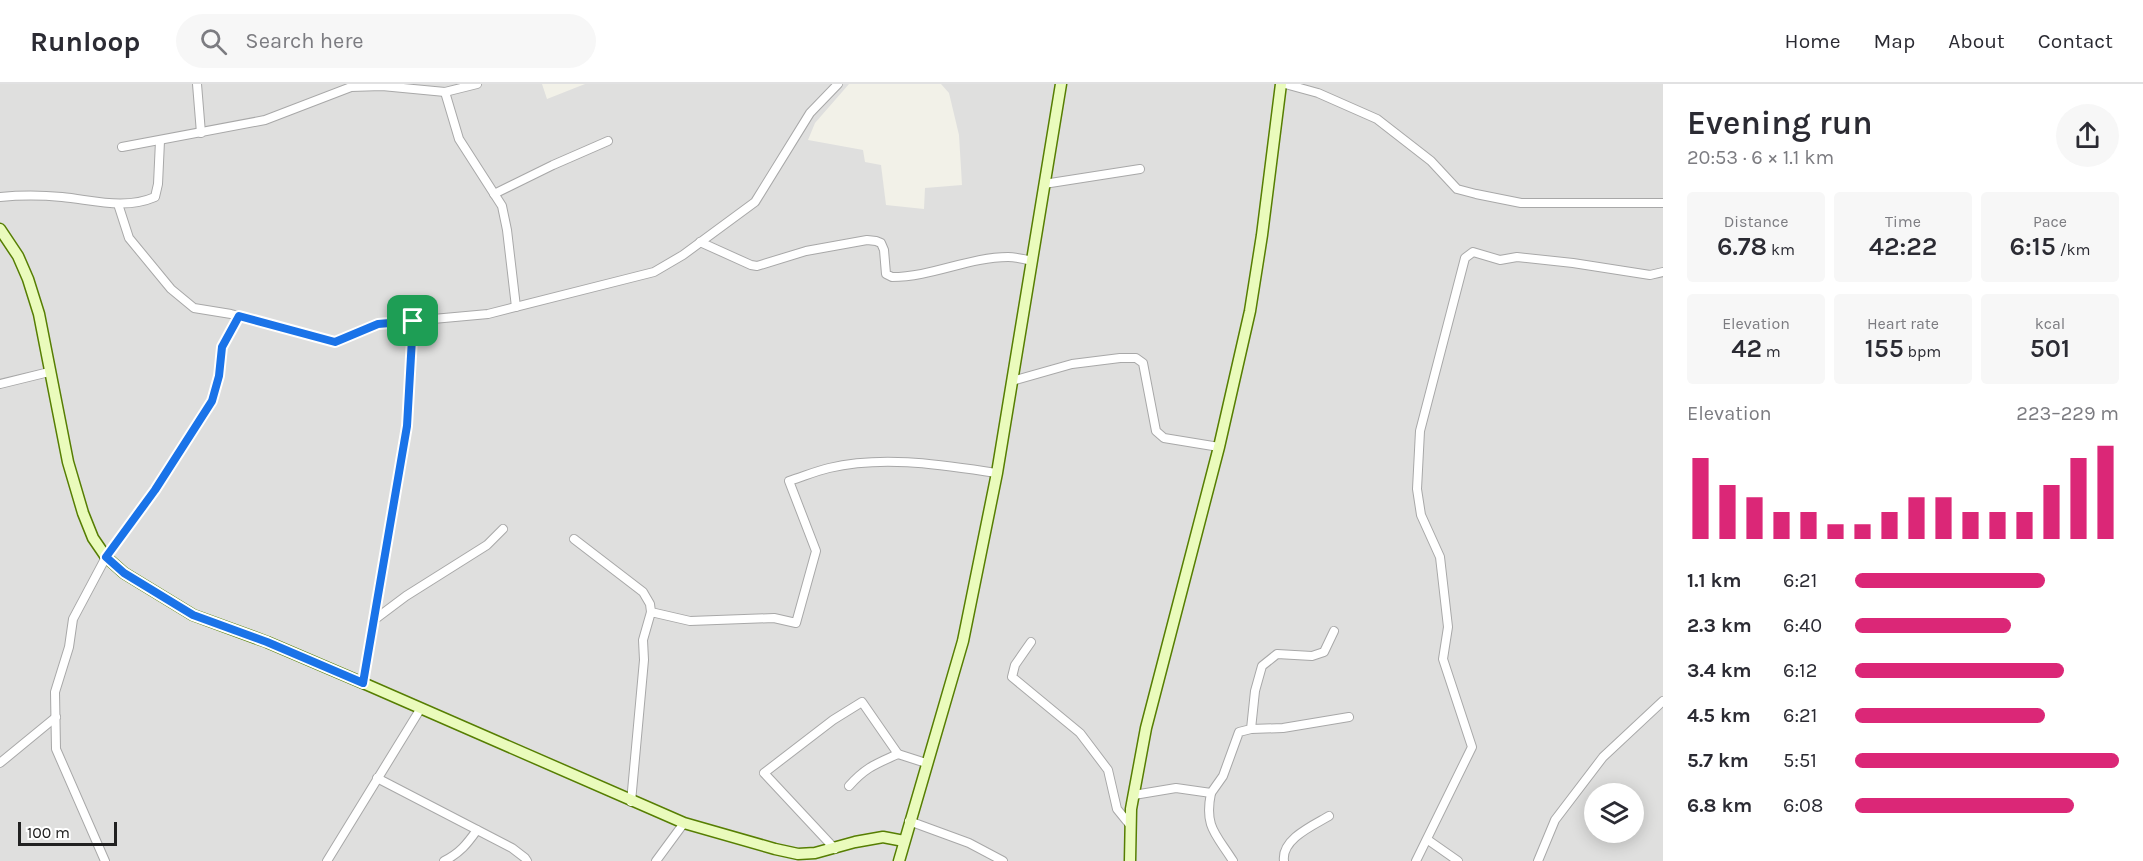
<!DOCTYPE html>
<meta charset="utf-8">
<style>
body{margin:0;font-family:Karla,sans-serif;background:#f7f7f7;color:#2b2b33;height:100vh;display:flex;flex-direction:column;font-size:22px;white-space:nowrap}
*{box-sizing:border-box;margin:0}
p{font-size:20px;color:#7c7c81}
.icon{flex:none;width:33px;height:33px;fill:none;stroke:currentColor;stroke-width:2;stroke-linecap:round;stroke-linejoin:round}
.map{position:relative;flex:1;overflow:hidden}
.panel{display:flex;flex-direction:column;background:#fff;width:480px}
.panel>*{flex:none}
.tools{position:absolute;left:1584px;top:699px;display:grid;gap:12px}
.tools a{display:grid;place-items:center;width:60px;height:60px;border-radius:50%;background:#fff;box-shadow:0 3px 15px #0003;font-size:30px}
.scale{position:absolute;left:18px;bottom:15px;width:99px;box-sizing:border-box;padding-left:6px;border:3px solid #212121;border-top:0;font-size:16px;line-height:21px;white-space:nowrap;color:#212121;-webkit-text-stroke:4px #fff;paint-order:stroke}
.pin{position:absolute;display:grid;place-items:center;width:51px;height:51px;color:#fff;margin:-26px;border-radius:12px;box-shadow:0 3px 9px #0006}
.round{display:grid;place-items:center;flex:none;width:63px;height:63px;border-radius:32px;background:#f7f7f7}
.summary{display:flex;align-items:center;justify-content:space-between;height:102px;padding:0 24px}
h1{font-size:33px;font-weight:600;line-height:45px}
.metrics{display:grid;grid-template-columns:repeat(3,1fr);gap:9px;height:102px;padding:6px 24px}
.metrics div{display:grid;align-content:center;border-radius:6px;background:#f7f7f7;text-align:center}
.metrics b{font-size:26px;font-weight:600}
.metrics small{font-size:16px;font-weight:400}
.metrics p{font-size:16px}
.chart{height:168px;padding:12px 24px}
.chart p{display:flex;justify-content:space-between}
.chart svg{width:100%;height:108px;margin-top:6px;stroke:#db2777;stroke-width:6}
ul{padding:0 24px;list-style:none;font-size:20px}
li{display:grid;grid-template-columns:96px 72px 1fr;align-items:center;height:45px}
li i{height:15px;border-radius:8px;background:#db2777}
header{display:flex;align-items:center;gap:36px;box-sizing:border-box;height:84px;padding:0 30px;background:#fff;border-bottom:2px solid #e1e1e2}
header strong{font-size:28px}
nav{display:flex;gap:33px;margin-inline-start:auto;font-size:21px}
.search{width:420px;height:54px;background:#f7f7f7;display:flex;align-items:center;gap:15px;box-sizing:border-box;padding:0 21px;border-radius:33px;color:#7c7c81;font-size:22px}
main{display:flex;flex:1;min-height:0}
.map>svg:first-child{display:block}
</style>
<header>
<strong>Runloop</strong>
<div class="search"><svg class="icon" aria-label="search" viewBox="0 0 24 24"><circle cx="10" cy="10" r="6"/><path d="M15 15l6 6"/></svg>Search here</div>
<nav><a>Home</a><a>Map</a><a>About</a><a>Contact</a></nav>
</header>
<main>
<div class="map">
<svg width="1663" height="777" viewBox="0 0 1663 777">
<rect width="100%" height="100%" fill="#f2f1e8"/>
<path fill="#dfdfde" fill-rule="evenodd" d="M 0,0 L 542,0 L 547,15 L 585,0 L 849,0 L 815,39 L 808,56 L 863,66 L 865,78 L 881,81 L 886,121 L 924,125 L 925,104 L 962,101 L 959,51 L 949,9 L 941,0 L 1663,0 L 1663,777 L 0,777 ZM 1594,710 L 1634,710 L 1634,748 L 1594,748 Z"/>
<g fill="none" stroke-linecap="round" stroke-linejoin="round">
<g stroke="#a8a8a8" stroke-width="10">
<g id="street">
<path d="M 197,0 L 201,49"/>
<path d="M 1285,0 L 1318,9 L 1377,35 L 1431,77 L 1457,105 L 1476,110 L 1521,119 L 1663,119"/>
<path d="M 445,8 L 459,55 L 502,122 L 507,146 L 516,223"/>
<path d="M 122,63 L 265,36 L 351,3 L 382,2 L 445,8 L 477,0"/>
<path d="M 1044,100 L 1140,85"/>
<path d="M 494,110 L 553,81 L 608,57"/>
<path d="M 0,113 C 20,111 41,111 62,113 C 93,116 125,126 155,113 L 158,100 L 160,57"/>
<path d="M 118,120 L 129,154 L 171,205 L 194,224 L 231,230 L 335,258 L 378,240 L 488,230 L 654,188 L 683,171 L 755,118 L 810,29 L 838,0"/>
<path d="M 700,158 L 751,181 L 757,182 L 806,167 L 867,156 L 876,157 L 881,159 L 884,166 L 886,190 L 892,193 C 932,193 969,173 1008,173 C 1016,173 1024,175 1032,177"/>
<path d="M 1012,297 L 1072,280 L 1120,274 L 1136,274 L 1143,279 L 1156,347 L 1164,354 L 1219,363"/>
<path d="M 0,300 L 49,288"/>
<path d="M 574,455 L 643,508 L 650,520 L 651,528"/>
<path d="M 374,536 L 406,512 L 487,461 L 503,445"/>
<path d="M 1031,558 L 1015,581 L 1012,593 L 1080,649 L 1108,686 L 1117,725 L 1130,741"/>
<path d="M 363,599 L 407,342 L 413,237"/>
<path d="M 1251,645 L 1283,644 L 1349,633"/>
<path d="M 0,679 L 56,633"/>
<path d="M 377,694 L 512,764 L 525,774 L 527,777"/>
<path d="M 849,702 C 866,683 876,680 898,670"/>
<path d="M 1211,709 C 1204,743 1216,750 1233,777"/>
<path d="M 1134,711 L 1176,704 L 1211,709 L 1223,692 L 1239,648 L 1251,645 L 1255,607 L 1262,582 L 1277,570 L 1312,572 L 1324,568 L 1334,547"/>
<path d="M 631,718 L 644,576 L 643,556 L 651,528 L 690,537 L 774,534 L 796,539 L 816,467 L 789,397 C 802,393 816,387 829,384 C 884,371 942,381 997,389"/>
<path d="M 909,737 L 969,759 L 1003,777"/>
<path d="M 1428,756 L 1458,777"/>
<path d="M 835,765 L 764,689 L 833,636 L 862,618 L 898,670 L 926,679"/>
<path d="M 105,777 L 56,665 L 55,608 L 69,563 L 73,535 L 106,473 L 155,406 L 212,317 L 219,292 L 222,263 L 239,232"/>
<path d="M 327,777 L 421,624"/>
<path d="M 444,777 C 460,769 467,760 477,746"/>
<path d="M 656,777 L 684,739"/>
<path d="M 1284,777 C 1281,755 1314,741 1329,732"/>
<path d="M 1416,777 L 1472,663 L 1443,575 L 1448,543 L 1440,473 L 1421,431 L 1417,405 L 1420,347 L 1465,174 L 1473,168 L 1500,176 L 1517,173 L 1573,179 L 1650,191 L 1663,188"/>
<path d="M 1538,777 L 1555,736 L 1603,673 L 1663,617"/>
</g>
</g>
<g stroke="#567e02" stroke-width="13">
<g id="secondary">
<path d="M 0,145 L 18,172 L 28,195 L 39,230 L 68,378 L 83,429 L 93,454 L 106,473 L 124,489 L 193,531 L 267,558 L 363,599 L 684,739 L 775,765 L 798,770 L 815,769 L 855,758 L 883,753 L 904,757"/>
<path d="M 899,777 L 963,557 L 997,389 L 1061,0"/>
<path d="M 1130,777 L 1131,725 L 1146,644 L 1219,363 L 1250,227 L 1262,151 L 1281,0"/>
</g>
</g>
<use href="#street" stroke="#fff" stroke-width="8"/>
<use href="#secondary" stroke="#eafbbc" stroke-width="10"/>
</g>
<g fill="none" stroke-linecap="round" stroke-linejoin="round">
<g stroke="#fff" stroke-width="12">
<path id="route" d="M 239,232 L 335,258 L 378,240 L 413,237 L 407,342 L 363,599 L 267,558 L 193,531 L 124,489 L 106,473 L 155,406 L 212,317 L 219,292 L 222,263 Z"/>
</g>
<use href="#route" stroke="#1a73e8" stroke-width="8"/>
</g>
</svg>
<div class="tools">
<a><svg class="icon" aria-label="layers" viewBox="0 0 24 24"><path d="M12 4l9 5-9 5-9-5zM3 14l9 5 9-5"/></svg></a>
</div>
<div class="scale">100 m</div>
<div class="pin" style="left:413px;top:237px;background:#1e9e55"><svg class="icon" aria-label="arrive" viewBox="0 0 24 24"><path d="M6 21V4h12l-3 4 3 4H6"/></svg></div>
</div>
<section class="panel">
<div class="summary"><div><h1>Evening run</h1><p>20:53 · 6 × 1.1 km</p></div><a class="round"><svg class="icon" aria-label="share" viewBox="0 0 24 24"><path d="M12 15V3M7 8l5-5 5 5M5 13v7h14v-7"/></svg></a></div>
<div class="metrics">
<div><p>Distance</p><b>6.78<small> km</small></b></div>
<div><p>Time</p><b>42:22</b></div>
<div><p>Pace</p><b>6:15<small> /km</small></b></div>
</div>
<div class="metrics">
<div><p>Elevation</p><b>42<small> m</small></b></div>
<div><p>Heart rate</p><b>155<small> bpm</small></b></div>
<div><p>kcal</p><b>501</b></div>
</div>
<div class="chart"><p><span>Elevation</span>223–229 m</p>
<svg viewBox="0 0 160 44" preserveAspectRatio="none"><path d="M5 44V11M15 44V22M25 44V27M35 44V33M45 44V33M55 44V38M65 44V38M75 44V33M85 44V27M95 44V27M105 44V33M115 44V33M125 44V33M135 44V22M145 44V11M155 44V6"/></svg>
</div>
<ul>
<li><b>1.1 km</b>6:21<i style="width:72%"></i></li>
<li><b>2.3 km</b>6:40<i style="width:59%"></i></li>
<li><b>3.4 km</b>6:12<i style="width:79%"></i></li>
<li><b>4.5 km</b>6:21<i style="width:72%"></i></li>
<li><b>5.7 km</b>5:51<i style="width:100%"></i></li>
<li><b>6.8 km</b>6:08<i style="width:83%"></i></li>
</ul>
</section>
</main>
